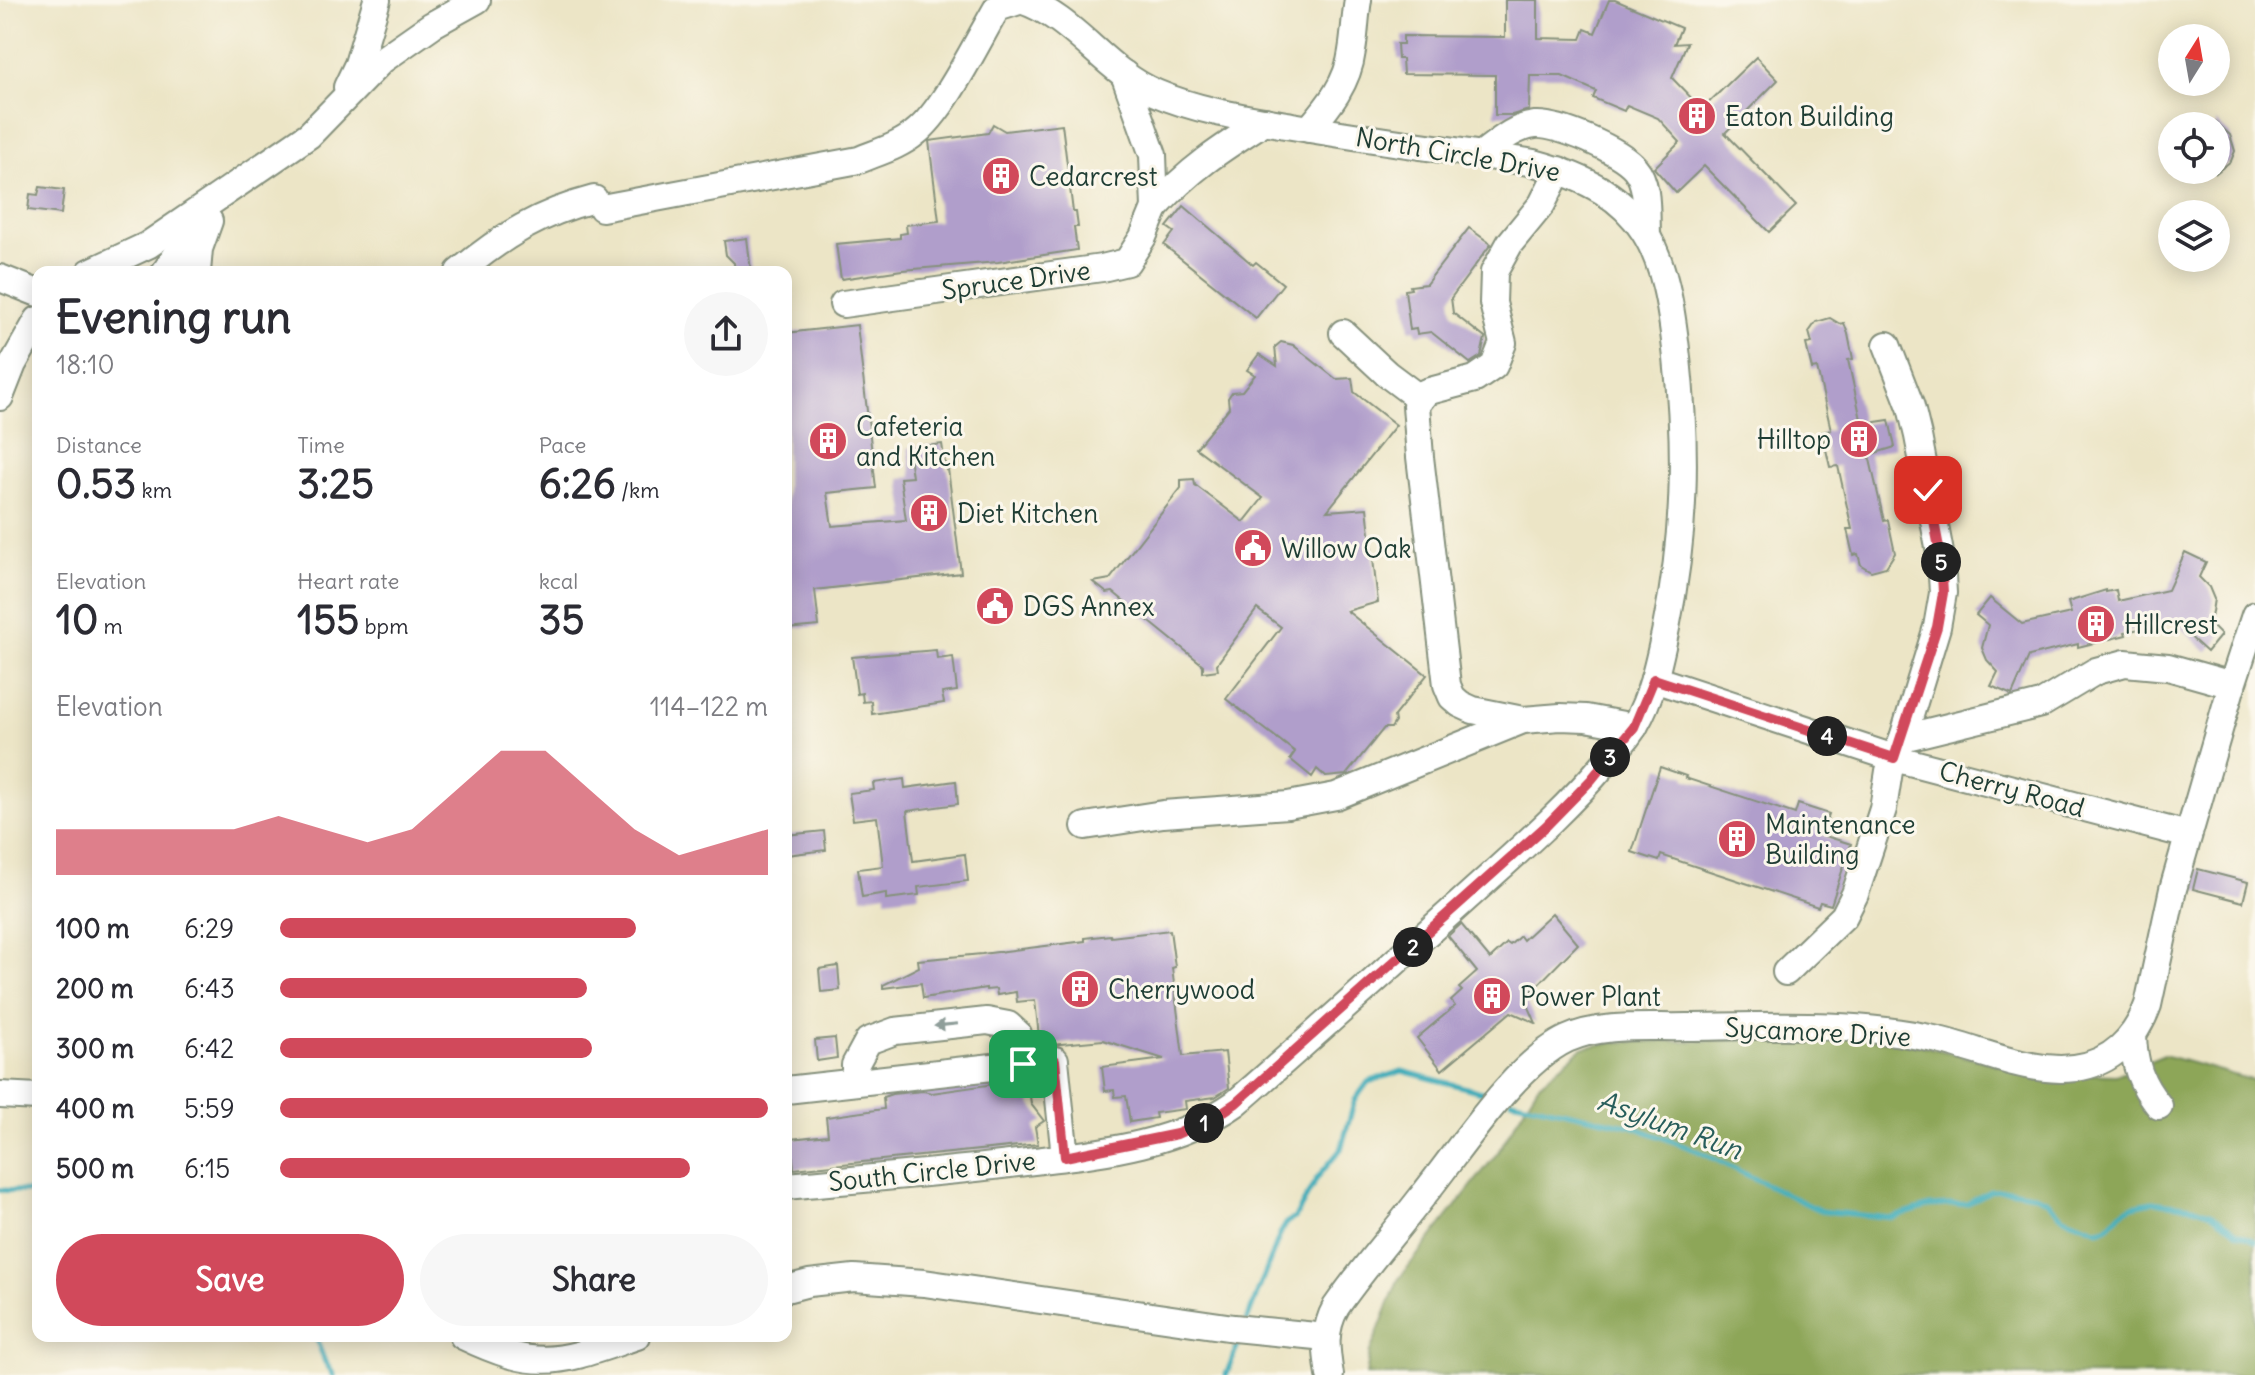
<!DOCTYPE html>
<meta charset="utf-8">
<style>
body{margin:0;font-family:Delius,sans-serif;background:#f7f7f7;color:#2b2b33;height:100vh;display:flex;flex-direction:column;font-size:30px;white-space:nowrap}
*{box-sizing:border-box;margin:0}
p{font-size:26px;color:#7c7c81}
.icon{flex:none;width:44px;height:44px;fill:none;stroke:currentColor;stroke-width:2;stroke-linecap:round;stroke-linejoin:round}
.map{position:relative;flex:1;overflow:hidden}
.details{position:absolute;left:32px;top:266px;width:760px;height:1076px;display:flex;flex-direction:column;background:#fff;border-radius:16px;box-shadow:0 4px 20px #0003}
.details>*{flex:none}
.needle{width:52px;rotate:11deg}
.controls{position:absolute;left:2158px;top:24px;display:grid;gap:16px}
.controls a{display:grid;place-items:center;width:72px;height:72px;border-radius:50%;background:#fff;box-shadow:0 4px 20px #0003;font-size:40px}
.pin{position:absolute;display:grid;place-items:center;width:68px;height:68px;color:#fff;margin:-34px;border-radius:16px;box-shadow:0 4px 12px #0006}
.km{position:absolute;width:40px;height:40px;margin:-20px;border-radius:50%;background:#222;color:#fff;font-size:22px;line-height:40px;text-align:center}
.round{display:grid;place-items:center;flex:none;width:84px;height:84px;border-radius:42px;background:#f7f7f7}
.head{display:flex;align-items:center;justify-content:space-between;height:136px;padding:0 24px}
h1{font-size:44px;font-weight:800;line-height:60px}
.figures{display:grid;grid-template-columns:repeat(3,1fr);gap:12px;height:136px;padding:8px 24px}
.figures div{display:grid;align-content:center}
.figures b{font-size:40px;font-weight:800}
.figures small{font-size:22px;font-weight:400}
.figures p{font-size:22px}
.chart{height:224px;padding:16px 24px}
.chart p{display:flex;justify-content:space-between}
.chart svg{width:100%;height:144px;margin-top:8px;fill:#d1495b;opacity:.7}
.button{display:flex;gap:16px;margin-top:auto;padding:16px 24px}
.button a{flex:1;height:92px;border-radius:48px;background:#d1495b;color:#fff;font-size:32px;font-weight:800;line-height:92px;text-align:center}
.button a+a{background:#f7f7f7;color:#2b2b33}
ul{padding:0 24px;list-style:none;font-size:26px}
li{display:grid;grid-template-columns:128px 96px 1fr;align-items:center;height:60px}
li i{height:20px;border-radius:10px;background:#d1495b}
.map>svg:first-child{display:block}
</style>
<div class="map">
<svg width="2255" height="1375" viewBox="0 0 2255 1375">
<rect width="100%" height="100%" fill="#fbf7ec"/>
<filter id="ink" filterUnits="userSpaceOnUse"><feTurbulence type="fractalNoise" baseFrequency=".0125" numOctaves="2"/><feDisplacementMap in="SourceGraphic" scale="16" xChannelSelector="R" yChannelSelector="G"/><feConvolveMatrix kernelMatrix="1 2 1 2 8 2 1 2 1" color-interpolation-filters="sRGB"/></filter>
<filter id="wash" filterUnits="userSpaceOnUse"><feTurbulence type="fractalNoise" baseFrequency=".006" numOctaves="4" result="noise"/><feDisplacementMap in="SourceGraphic" scale="32" xChannelSelector="R" yChannelSelector="G"/><feGaussianBlur stdDeviation="1.8" result="paint"/><feColorMatrix in="noise" values="0 0 0 0 0 0 0 0 0 0 0 0 0 0 0 0 0 1.4 0 .05"/><feComposite in="paint" operator="in"/></filter>
<g filter="url(#wash)">
<rect width="100%" height="100%" fill="#ece5c6"/>
<path fill="#8da658" stroke="#567246" stroke-width="2" d="M 1862,1038 L 1920,1045 L 2030,1073 L 2116,1075 L 2164,1055 L 2255,1081 L 2255,1375 L 1630,1375 L 1613,1369 L 1611,1375 L 1366,1375 L 1370,1352 L 1398,1280 L 1498,1152 L 1538,1085 L 1582,1048 L 1615,1042 Z"/>
<g fill="none" stroke-linecap="round" stroke-linejoin="round">
<g stroke="#3cacb9" stroke-width="5">
<path d="M 1511,1100 L 1631,1126 L 1698,1151 L 1821,1211 L 1892,1218 L 1930,1206 L 1967,1204 L 1990,1191 L 2009,1190 L 2033,1194 L 2046,1200 L 2062,1216 L 2098,1230 L 2106,1228 L 2121,1213 L 2133,1206 L 2152,1202 L 2193,1207 L 2211,1213 L 2237,1233 L 2255,1241"/>
<path d="M 0,1190 L 38,1192"/>
<path d="M 1247,1320 L 1281,1232 L 1287,1222 L 1295,1218 L 1317,1178 L 1341,1149 L 1355,1100 L 1368,1082 L 1402,1071 L 1493,1095"/>
<path d="M 315,1336 L 325,1362 L 334,1375"/>
<path d="M 1226,1375 L 1241,1337"/>
</g>
</g>
<g id="blocks">
<g fill="#b09ecb">
<path d="M 1505,0 L 1538,0 L 1538,38 L 1581,39 L 1585,29 L 1595,33 L 1609,0 L 1615,0 L 1681,28 L 1674,44 L 1687,43 L 1672,78 L 1702,109 L 1756,57 L 1778,80 L 1725,133 L 1796,206 L 1769,232 L 1704,166 L 1676,193 L 1654,168 L 1680,142 L 1658,118 L 1627,105 L 1624,111 L 1593,98 L 1596,91 L 1562,76 L 1530,76 L 1529,110 L 1512,115 L 1495,115 L 1495,75 L 1403,74 L 1402,59 L 1398,59 L 1397,44 L 1403,44 L 1403,36 L 1505,37 Z"/>
<path d="M 2216,122 L 2230,135 L 2235,151 L 2231,161 L 2216,173 Z"/>
<path d="M 993,124 L 1005,131 L 1062,124 L 1073,212 L 1076,212 L 1078,227 L 1074,227 L 1077,250 L 998,262 L 902,270 L 841,279 L 836,244 L 900,238 L 900,234 L 907,233 L 906,225 L 939,221 L 929,141 L 988,133 Z"/>
<path d="M 40,187 L 64,190 L 61,214 L 28,210 L 30,194 L 38,195 Z"/>
<path d="M 1184,206 L 1253,265 L 1256,262 L 1283,284 L 1256,318 L 1164,245 L 1174,232 L 1167,227 Z"/>
<path d="M 1469,228 L 1491,244 L 1451,298 L 1453,313 L 1485,338 L 1481,356 L 1470,363 L 1431,332 L 1417,334 L 1416,329 L 1410,330 L 1405,290 L 1411,289 L 1410,286 L 1426,284 Z"/>
<path d="M 747,238 L 751,271 L 735,272 L 734,263 L 726,255 L 724,241 Z"/>
<path d="M 1830,318 L 1840,324 L 1844,323 L 1848,334 L 1853,359 L 1848,360 L 1862,424 L 1889,420 L 1895,447 L 1869,455 L 1884,521 L 1888,520 L 1895,553 L 1886,567 L 1871,571 L 1861,565 L 1858,554 L 1853,555 L 1847,529 L 1852,529 L 1838,466 L 1830,467 L 1822,432 L 1831,430 L 1817,368 L 1812,369 L 1806,344 L 1812,343 L 1809,332 L 1816,322 Z"/>
<path d="M 857,325 L 876,488 L 827,493 L 832,526 L 906,520 L 900,478 L 912,477 L 908,448 L 942,444 L 946,470 L 948,469 L 961,573 L 815,590 L 819,626 L 786,629 L 786,333 Z"/>
<path d="M 1281,342 L 1293,345 L 1336,379 L 1352,378 L 1354,392 L 1396,425 L 1327,511 L 1367,508 L 1378,602 L 1347,611 L 1427,675 L 1394,716 L 1395,722 L 1391,728 L 1384,728 L 1346,775 L 1326,777 L 1317,769 L 1312,777 L 1290,759 L 1295,752 L 1226,699 L 1281,627 L 1257,609 L 1217,664 L 1218,670 L 1203,672 L 1203,665 L 1113,592 L 1107,593 L 1093,582 L 1110,579 L 1181,488 L 1181,480 L 1194,479 L 1195,485 L 1244,522 L 1263,498 L 1196,448 L 1229,408 L 1228,398 L 1232,392 L 1242,391 L 1255,375 L 1247,370 L 1259,354 L 1277,366 L 1275,347 Z"/>
<path d="M 2185,552 L 2206,562 L 2199,577 L 2209,587 L 2214,599 L 2210,624 L 2221,635 L 2207,652 L 2174,622 L 2125,632 L 2126,635 L 2078,647 L 2078,644 L 2029,656 L 2012,695 L 1991,686 L 1998,672 L 1987,660 L 1982,648 L 1988,625 L 1976,615 L 1990,598 L 2022,624 L 2071,613 L 2068,602 L 2106,590 L 2106,592 L 2116,590 L 2118,601 L 2168,590 Z"/>
<path d="M 936,650 L 937,659 L 953,657 L 957,691 L 942,693 L 944,703 L 872,714 L 871,701 L 863,702 L 862,693 L 857,694 L 852,657 Z"/>
<path d="M 1660,767 L 1686,776 L 1685,778 L 1795,814 L 1798,804 L 1829,814 L 1822,835 L 1851,844 L 1831,905 L 1820,902 L 1818,907 L 1661,855 L 1659,861 L 1632,852 Z"/>
<path d="M 904,779 L 905,788 L 956,781 L 958,804 L 907,811 L 913,861 L 965,854 L 968,881 L 918,887 L 919,895 L 886,899 L 886,893 L 862,897 L 858,869 L 883,866 L 877,817 L 853,820 L 849,793 L 874,790 L 873,783 Z"/>
<path d="M 824,831 L 826,850 L 786,855 L 786,835 Z"/>
<path d="M 2198,869 L 2248,882 L 2243,902 L 2193,889 Z"/>
<path d="M 1552,913 L 1578,944 L 1525,998 L 1536,1023 L 1511,1012 L 1442,1070 L 1417,1038 L 1455,1006 L 1451,1001 L 1462,991 L 1459,988 L 1477,972 L 1448,936 L 1461,924 L 1490,959 L 1507,943 L 1510,945 L 1520,936 L 1523,940 Z"/>
<path d="M 1170,930 L 1175,967 L 1172,968 L 1183,1056 L 1225,1052 L 1229,1088 L 1215,1097 L 1185,1101 L 1186,1109 L 1155,1113 L 1156,1118 L 1130,1122 L 1126,1096 L 1115,1097 L 1114,1090 L 1105,1091 L 1102,1067 L 1164,1059 L 1103,1040 L 1040,1046 L 1035,1000 L 1017,1002 L 1016,992 L 997,995 L 996,989 L 986,990 L 986,988 L 923,998 L 921,983 L 883,988 L 883,985 L 919,967 L 918,960 L 982,954 L 1085,941 L 1085,938 L 1110,935 L 1111,937 Z"/>
<path d="M 838,966 L 840,990 L 821,992 L 819,969 Z"/>
<path d="M 835,1038 L 837,1058 L 817,1061 L 815,1040 Z"/>
<path d="M 1028,1079 L 1031,1104 L 1044,1121 L 1035,1127 L 1038,1144 L 794,1169 L 791,1139 L 828,1135 L 826,1117 L 884,1109 L 883,1097 L 892,1094 L 923,1091 L 932,1093 Z"/>
</g>
</g>
</g>
<g filter="url(#ink)">
<use href="#blocks" fill-opacity="0" stroke="#86917d" stroke-width="2"/>
<g fill="none" stroke-linecap="round" stroke-linejoin="round">
<g stroke="#86917d" stroke-width="30">
<g id="minor">
<path d="M 1124,74 L 1153,155 L 1155,208 C 1188,170 1222,148 1265,121"/>
<path d="M 347,87 L 358,64 L 377,0"/>
<path d="M 1309,129 C 1329,106 1348,83 1352,51 C 1355,34 1355,17 1358,0"/>
<path d="M 1481,155 C 1497,143 1514,127 1535,125 C 1558,123 1620,150 1635,168 C 1649,184 1646,214 1647,234"/>
<path d="M 1559,170 L 1542,204 L 1510,243 L 1494,272 L 1493,303 L 1503,343 L 1494,366 L 1475,379 L 1426,392 L 1416,405 L 1420,457 L 1447,685 L 1452,697 L 1460,704 L 1473,710 L 1523,720 L 1560,717 L 1586,718 L 1634,727"/>
<path d="M 602,208 L 859,160 C 878,152 900,146 915,133 C 944,111 977,42 997,8 L 1022,0"/>
<path d="M 90,272 L 148,245 L 309,135 L 382,60 L 432,25 L 477,0"/>
<path d="M 165,272 L 203,217"/>
<path d="M 197,272 L 199,249 L 209,221"/>
<path d="M 459,272 C 502,236 540,213 594,199"/>
<path d="M 0,278 L 38,293"/>
<path d="M 843,304 L 1102,268 L 1127,262 L 1143,237 L 1155,208"/>
<path d="M 1343,333 L 1387,374 L 1419,398"/>
<path d="M 0,397 L 13,364 L 38,320"/>
<path d="M 1654,679 L 1894,758 L 2188,835"/>
<path d="M 1903,738 L 2041,704 L 2096,671 L 2125,663 L 2168,667 L 2232,685"/>
<path d="M 1085,826 L 1163,814 L 1288,805 L 1336,796 L 1523,720"/>
<path d="M 1786,972 L 1844,916 L 1855,894 L 1883,809 L 1889,771 L 1903,738 L 1937,627 L 1943,593 L 1941,558 L 1918,436 L 1911,407 L 1887,345"/>
<path d="M 2133,1035 C 2134,1064 2140,1083 2159,1106"/>
<path d="M 855,1082 L 855,1065 L 868,1041 L 895,1031 L 987,1021 L 1008,1025 L 1018,1034 L 1023,1064"/>
<path d="M 786,1090 L 1055,1060 L 1065,1157"/>
<path d="M 0,1095 L 38,1097"/>
<path d="M 786,1186 C 861,1179 935,1173 1010,1164 C 1087,1154 1171,1149 1236,1103 C 1320,1030 1402,956 1484,882 C 1526,844 1568,807 1605,763 C 1615,751 1627,739 1635,725 C 1652,696 1659,661 1666,628 C 1685,535 1687,452 1677,358 C 1665,248 1648,194 1534,163 C 1453,150 1372,140 1292,126 C 1247,118 1198,111 1156,93 C 1104,71 1074,17 1021,0"/>
<path d="M 786,1289 L 809,1283 L 854,1278 L 924,1283 L 1234,1328 L 1326,1337"/>
<path d="M 463,1336 C 541,1373 559,1362 637,1336"/>
<path d="M 1330,1375 C 1326,1350 1323,1330 1336,1307 C 1363,1268 1396,1231 1425,1193 C 1461,1148 1516,1063 1567,1039 C 1602,1023 1649,1028 1687,1027 C 1766,1026 1856,1021 1934,1039 C 1979,1049 2028,1074 2075,1068 C 2112,1063 2136,1038 2148,1005 L 2173,889 L 2232,685 L 2255,615"/>
</g>
</g>
<use href="#minor" stroke="#fff" stroke-width="26"/>
</g>
<defs><path id="oneway-solid" d="M-6-.8H1V-3.2L6.5 0L1 3.2V.8H-6Z" transform="scale(2)"/></defs>
<use fill="#8f9e9a" href="#oneway-solid" transform="translate(946 1025) rotate(174)"/>
</g>
<g fill="none" stroke-linecap="round" stroke-linejoin="round" filter="url(#ink)">
<g stroke="#fff" stroke-width="16">
<path id="route" d="M 1023,1064 L 1055,1060 L 1065,1157 L 1177,1134 L 1215,1117 L 1236,1103 L 1546,826 L 1591,780 L 1634,727 L 1654,679 L 1894,758 L 1937,627 L 1943,593 L 1941,558 L 1928,490"/>
</g>
<use href="#route" stroke="#d1495b" stroke-width="10"/>
</g>
<defs>
<g id="building-disc" transform="scale(2)"><circle r="9.5" fill="#d1495b" stroke="#fbf7ec"/><path d="M-4-6H4V6H1V3H-1V6H-4ZM-2.5-4.3h1.7v1.8h-1.7ZM.8-4.3h1.7v1.8H.8ZM-2.5-1h1.7V.8h-1.7ZM.8-1h1.7V.8H.8Z" fill="#fff"/></g>
<g id="civic-disc" transform="scale(2)"><circle r="9.5" fill="#d1495b" stroke="#fbf7ec"/><path d="M-.6-6.5H3V-4.5H.6V-3L4-1V1h2V6H-6V1h2V-1L-.6-3ZM-1.2 2.5V6h2.4V2.5Z" fill="#fff"/></g>
</defs>
<g fill-rule="evenodd">
<use href="#building-disc" x="1697" y="116"/>
<use href="#building-disc" x="1001" y="176"/>
<use href="#building-disc" x="1859" y="439"/>
<use href="#building-disc" x="828" y="441"/>
<use href="#building-disc" x="929" y="513"/>
<use href="#civic-disc" x="1253" y="548"/>
<use href="#civic-disc" x="995" y="606"/>
<use href="#building-disc" x="2096" y="624"/>
<use href="#building-disc" x="1737" y="839"/>
<use href="#building-disc" x="1080" y="989"/>
<use href="#building-disc" x="1492" y="996"/>
</g>
<g text-anchor="middle" dominant-baseline="central" stroke-width="6" stroke-linejoin="round" paint-order="stroke">
<g font-size="26" fill="#1f3d34" stroke="#fbf7ec" text-anchor="start">
<text x="1725" y="116">Eaton Building</text>
<text x="1029" y="176">Cedarcrest</text>
<text x="856" y="426">Cafeteria<tspan x="856" dy="30">and Kitchen</tspan></text>
<text x="1831" y="439" text-anchor="end">Hilltop</text>
<text x="957" y="513">Diet Kitchen</text>
<text x="1281" y="548">Willow Oak</text>
<text x="1023" y="606">DGS Annex</text>
<text x="2124" y="624">Hillcrest</text>
<text x="1765" y="824">Maintenance<tspan x="1765" dy="30">Building</tspan></text>
<text x="1108" y="989">Cherrywood</text>
<text x="1520" y="996">Power Plant</text>
</g>
<g font-size="26" fill="#1f3d34" stroke="#fbf7ec">
<text transform="translate(1458 154) rotate(10)">North Circle Drive</text>
<text transform="translate(1016 280) rotate(-8)">Spruce Drive</text>
<text transform="translate(2012 789) rotate(15)">Cherry Road</text>
<text transform="translate(1818 1032) rotate(3)">Sycamore Drive</text>
<text transform="translate(932 1171) rotate(-6)">South Circle Drive</text>
</g>
<g font-size="28" font-style="italic" fill="#285e5c" stroke="#fbf7ec">
<text transform="translate(1670 1125) rotate(20)">Asylum Run</text>
</g>
</g>
</svg>
<div class="controls">
<a><svg class="needle" viewBox="-14 -14 28 28"><path d="M0-13l5 13h-10z" fill="#e53935"/><path d="M0 13l5-13h-10z" fill="#7c7c81"/></svg></a>
<a><svg class="icon" aria-label="locate" viewBox="0 0 24 24"><circle cx="12" cy="12" r="6"/><path d="M12 2v4M12 18v4M2 12h4M18 12h4"/></svg></a>
<a><svg class="icon" aria-label="layers" viewBox="0 0 24 24"><path d="M12 4l9 5-9 5-9-5zM3 14l9 5 9-5"/></svg></a>
</div>
<div class="pin" style="left:1023px;top:1064px;background:#1e9e55"><svg class="icon" aria-label="arrive" viewBox="0 0 24 24"><path d="M6 21V4h12l-3 4 3 4H6"/></svg></div>
<div class="pin" style="left:1928px;top:490px;background:#d93025"><svg class="icon" aria-label="check" viewBox="0 0 24 24"><path d="M5 12l5 5 9-10"/></svg></div>
<b class="km" style="left:1204px;top:1123px">1</b>
<b class="km" style="left:1413px;top:947px">2</b>
<b class="km" style="left:1610px;top:757px">3</b>
<b class="km" style="left:1827px;top:736px">4</b>
<b class="km" style="left:1941px;top:562px">5</b>
<section class="details">
<div class="head"><div><h1>Evening run</h1><p>18:10</p></div><a class="round"><svg class="icon" aria-label="share" viewBox="0 0 24 24"><path d="M12 15V3M7 8l5-5 5 5M5 13v7h14v-7"/></svg></a></div>
<div class="figures">
<div><p>Distance</p><b>0.53<small> km</small></b></div>
<div><p>Time</p><b>3:25</b></div>
<div><p>Pace</p><b>6:26<small> /km</small></b></div>
</div>
<div class="figures">
<div><p>Elevation</p><b>10<small> m</small></b></div>
<div><p>Heart rate</p><b>155<small> bpm</small></b></div>
<div><p>kcal</p><b>35</b></div>
</div>
<div class="chart"><p><span>Elevation</span>114–122 m</p>
<svg viewBox="0 0 160 44" preserveAspectRatio="none"><path d="M0 44V30L10 30L20 30L30 30L40 30L50 26L60 30L70 34L80 30L90 18L100 6L110 6L120 18L130 30L140 38L150 34L160 30V44z"/></svg>
</div>
<ul>
<li><b>100 m</b>6:29<i style="width:73%"></i></li>
<li><b>200 m</b>6:43<i style="width:63%"></i></li>
<li><b>300 m</b>6:42<i style="width:64%"></i></li>
<li><b>400 m</b>5:59<i style="width:100%"></i></li>
<li><b>500 m</b>6:15<i style="width:84%"></i></li>
</ul>
<div class="button"><a>Save</a><a>Share</a></div>
</section>
</div>
